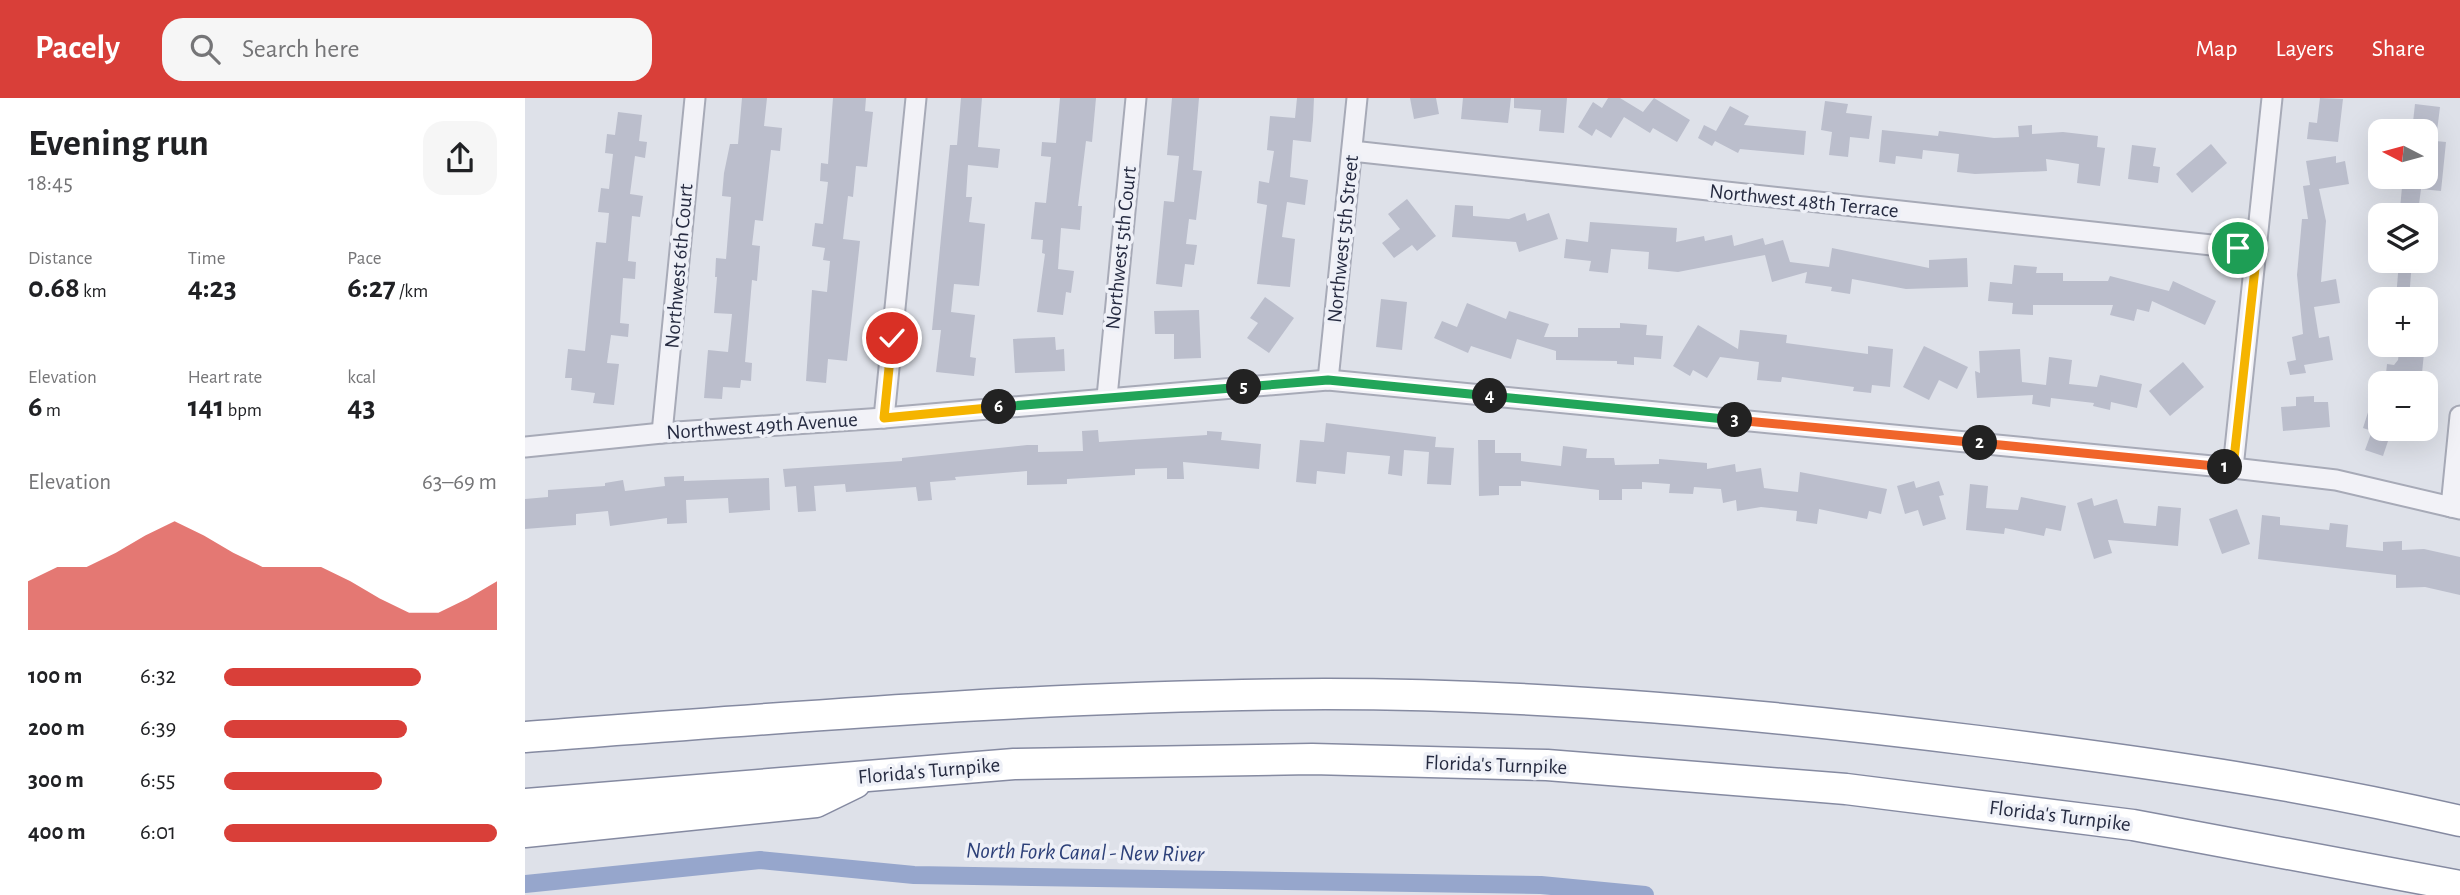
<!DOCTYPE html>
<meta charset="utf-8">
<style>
body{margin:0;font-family:"Alegreya Sans",sans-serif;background:#f6f6f6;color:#202124;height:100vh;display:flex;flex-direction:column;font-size:26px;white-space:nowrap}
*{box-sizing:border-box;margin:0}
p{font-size:23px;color:#757577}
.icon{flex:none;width:38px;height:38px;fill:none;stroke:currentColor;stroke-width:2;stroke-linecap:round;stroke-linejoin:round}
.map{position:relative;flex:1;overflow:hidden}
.details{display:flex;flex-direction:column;background:#fff;width:525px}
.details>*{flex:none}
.needle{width:46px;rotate:276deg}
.buttons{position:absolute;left:1843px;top:21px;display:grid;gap:14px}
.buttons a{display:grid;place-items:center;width:70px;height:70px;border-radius:14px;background:#fff;box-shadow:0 7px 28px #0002;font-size:35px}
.pin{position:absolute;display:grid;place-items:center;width:60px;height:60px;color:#fff;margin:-30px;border:4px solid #fff;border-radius:50%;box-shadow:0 2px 7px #0007}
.km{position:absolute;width:35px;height:35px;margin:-18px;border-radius:50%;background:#222;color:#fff;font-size:19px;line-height:35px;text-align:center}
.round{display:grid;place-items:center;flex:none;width:74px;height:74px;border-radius:21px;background:#f6f6f6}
.overview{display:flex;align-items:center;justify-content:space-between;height:119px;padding:0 28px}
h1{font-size:38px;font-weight:700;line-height:52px}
.stats{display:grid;grid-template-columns:repeat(3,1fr);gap:10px;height:119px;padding:7px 28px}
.stats div{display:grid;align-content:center}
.stats b{font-size:30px;font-weight:700}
.stats small{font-size:19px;font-weight:400}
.stats p{font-size:19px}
.chart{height:196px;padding:14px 28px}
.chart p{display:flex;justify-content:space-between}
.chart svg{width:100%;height:126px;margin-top:7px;fill:#d93f39;opacity:.7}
ul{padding:0 28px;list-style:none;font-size:23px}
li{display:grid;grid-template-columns:112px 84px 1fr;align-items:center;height:52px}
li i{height:18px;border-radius:9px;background:#d93f39}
header{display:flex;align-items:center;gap:42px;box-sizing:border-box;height:98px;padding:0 35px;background:#d93f39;color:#fff}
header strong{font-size:33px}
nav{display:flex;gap:38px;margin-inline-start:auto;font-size:24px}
.search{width:490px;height:63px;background:#f6f6f6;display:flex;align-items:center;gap:18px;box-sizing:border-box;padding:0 24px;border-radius:21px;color:#757577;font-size:26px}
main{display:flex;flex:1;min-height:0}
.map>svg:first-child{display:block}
</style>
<header>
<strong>Pacely</strong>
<div class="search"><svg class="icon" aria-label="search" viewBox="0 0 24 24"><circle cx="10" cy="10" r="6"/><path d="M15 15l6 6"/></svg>Search here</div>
<nav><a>Map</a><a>Layers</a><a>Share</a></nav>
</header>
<main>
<section class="details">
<div class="overview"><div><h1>Evening run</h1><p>18:45</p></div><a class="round"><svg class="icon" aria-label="share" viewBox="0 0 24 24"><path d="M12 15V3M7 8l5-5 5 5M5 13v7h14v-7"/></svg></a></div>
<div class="stats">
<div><p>Distance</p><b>0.68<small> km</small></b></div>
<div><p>Time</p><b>4:23</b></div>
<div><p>Pace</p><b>6:27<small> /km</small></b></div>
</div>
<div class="stats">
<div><p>Elevation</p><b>6<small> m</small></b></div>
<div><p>Heart rate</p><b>141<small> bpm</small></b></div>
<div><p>kcal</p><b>43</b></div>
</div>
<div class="chart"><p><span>Elevation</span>63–69 m</p>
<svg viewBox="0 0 160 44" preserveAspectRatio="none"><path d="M0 44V27L10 22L20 22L30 17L40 11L50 6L60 11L70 17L80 22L90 22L100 22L110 27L120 33L130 38L140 38L150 33L160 27V44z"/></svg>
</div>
<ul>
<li><b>100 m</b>6:32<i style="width:72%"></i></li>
<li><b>200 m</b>6:39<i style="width:67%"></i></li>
<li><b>300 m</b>6:55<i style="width:58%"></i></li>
<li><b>400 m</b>6:01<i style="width:100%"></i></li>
</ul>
</section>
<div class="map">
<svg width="1935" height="797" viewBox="0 0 1935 797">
<rect width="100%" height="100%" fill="#dee1e9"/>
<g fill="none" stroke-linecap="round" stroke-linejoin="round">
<path stroke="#96a6cc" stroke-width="18" d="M 0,786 L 235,762 L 389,777 L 1016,787 L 1120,797"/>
</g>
<g fill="#bbbecc">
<path d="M 217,0 L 242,0 L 239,28 L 257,30 L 255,53 L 246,52 L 238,123 L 230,122 L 227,147 L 235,148 L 232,183 L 227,182 L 220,264 L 227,265 L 226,283 L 216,282 L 215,290 L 198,289 L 197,301 L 179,300 L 183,252 L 203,254 L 207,216 L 189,215 L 192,179 L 190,179 L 191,160 L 201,161 L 206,99 L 197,98 L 199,75 L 205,46 L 213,46 Z"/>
<path d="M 308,0 L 341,0 L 340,13 L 348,14 L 342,69 L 331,68 L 328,99 L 323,98 L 318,141 L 335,143 L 322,263 L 303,261 L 301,285 L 281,283 L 287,192 L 302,194 L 305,163 L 298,162 L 300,150 L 287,148 L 290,125 L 298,126 L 303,84 L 295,83 L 296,65 L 303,66 Z"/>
<path d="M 436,0 L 457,0 L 453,49 L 475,51 L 473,70 L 443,67 L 441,99 L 447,99 L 444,124 L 460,126 L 456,170 L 454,188 L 429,186 L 426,214 L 450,217 L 445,259 L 451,260 L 449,278 L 411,274 L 416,232 L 407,232 L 425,47 L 432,47 Z"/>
<path d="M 535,0 L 571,0 L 567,44 L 561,43 L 553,108 L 557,108 L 555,132 L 536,130 L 533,171 L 549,173 L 546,195 L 541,194 L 538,217 L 512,214 L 520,156 L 517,155 L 518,142 L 506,141 L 510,104 L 521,105 L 526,59 L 516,58 L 517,44 L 531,45 Z"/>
<path d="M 647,0 L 674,0 L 668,72 L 677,73 L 671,122 L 664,121 L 661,146 L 672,147 L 669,167 L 660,166 L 657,189 L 631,186 L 639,103 L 649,104 L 654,58 L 642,57 Z"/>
<path d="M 772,0 L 789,0 L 788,22 L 786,44 L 768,42 L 765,79 L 783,82 L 780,107 L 762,104 L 757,139 L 770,141 L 765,189 L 732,186 L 742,107 L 732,105 L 734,83 L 744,85 L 749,53 L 742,52 L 745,18 L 770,20 Z"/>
<path d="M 885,0 L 911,0 L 914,16 L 889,21 Z"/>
<path d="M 938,0 L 986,0 L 983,25 L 936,21 Z"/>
<path d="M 989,0 L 1042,0 L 1039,35 L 1014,33 L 1016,12 L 989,10 Z"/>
<path d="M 1083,0 L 1095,0 L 1118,14 L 1129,0 L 1165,22 L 1152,44 L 1128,30 L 1125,35 L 1099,19 L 1086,40 L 1071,31 L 1067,38 L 1053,29 L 1068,4 L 1077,10 Z"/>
<path d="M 1795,0 L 1818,1 L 1813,44 L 1782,41 L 1784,24 L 1792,25 Z"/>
<path d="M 1300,3 L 1323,6 L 1321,15 L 1347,18 L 1344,41 L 1325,39 L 1323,59 L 1304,57 L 1307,34 L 1296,32 Z"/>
<path d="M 1890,6 L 1915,9 L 1912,33 L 1887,33 Z"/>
<path d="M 1205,8 L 1224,18 L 1219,27 L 1281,33 L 1279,57 L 1215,51 L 1213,55 L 1190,43 L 1187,48 L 1173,40 L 1179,27 L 1191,33 Z"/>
<path d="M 93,14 L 117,17 L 114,43 L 122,44 L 120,60 L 110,58 L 105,96 L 118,98 L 115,119 L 107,118 L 103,163 L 111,164 L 110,181 L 98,180 L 95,225 L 104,226 L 103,239 L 86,237 L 82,265 L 94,266 L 89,307 L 68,305 L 70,295 L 46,292 L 47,280 L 40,280 L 43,251 L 60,253 L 71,144 L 81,145 L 84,115 L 73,114 L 76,90 L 84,91 L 88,56 L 80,55 L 82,36 L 90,37 Z"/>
<path d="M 1507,27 L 1507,36 L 1538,34 L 1573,38 L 1572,49 L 1580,50 L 1575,88 L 1552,85 L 1554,66 L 1521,61 L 1522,73 L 1450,76 L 1432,74 L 1434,56 L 1398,52 L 1397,61 L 1371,58 L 1370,66 L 1354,64 L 1357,32 L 1413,38 L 1414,33 L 1469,40 L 1494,39 L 1493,28 Z"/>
<path d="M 1900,42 L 1921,44 L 1916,93 L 1896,91 L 1893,114 L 1875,111 L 1877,89 L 1865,87 L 1865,79 L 1900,79 Z"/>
<path d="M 1686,46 L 1702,65 L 1667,95 L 1651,76 Z"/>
<path d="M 1607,47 L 1631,50 L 1628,68 L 1635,69 L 1633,85 L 1603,81 Z"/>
<path d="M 1811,58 L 1811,65 L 1820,63 L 1824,86 L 1794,91 L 1801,123 L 1796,184 L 1811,181 L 1815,205 L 1789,209 L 1794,240 L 1804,238 L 1808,262 L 1779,267 L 1781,275 L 1765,277 L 1762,264 L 1771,262 L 1767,239 L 1778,236 L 1772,177 L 1777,121 L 1783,121 L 1778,88 L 1785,87 L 1781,63 Z"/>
<path d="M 882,101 L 911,138 L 892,153 L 887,147 L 869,160 L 857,145 L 875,131 L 863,116 Z"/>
<path d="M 930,107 L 948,108 L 948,118 L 984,121 L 1000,115 L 1002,123 L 1024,115 L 1033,141 L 994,154 L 991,144 L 927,139 Z"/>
<path d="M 1065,124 L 1152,130 L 1151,144 L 1179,138 L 1180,143 L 1207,137 L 1209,148 L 1238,140 L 1240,147 L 1258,142 L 1265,164 L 1304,169 L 1307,150 L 1404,170 L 1404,162 L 1442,160 L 1443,189 L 1381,191 L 1327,181 L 1325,196 L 1306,193 L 1307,189 L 1280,185 L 1282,174 L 1247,184 L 1240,157 L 1153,174 L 1123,171 L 1124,154 L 1086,151 L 1083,175 L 1064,173 L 1066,163 L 1039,160 L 1041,141 L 1063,144 Z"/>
<path d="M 1874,163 L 1887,163 L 1884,201 L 1871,201 Z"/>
<path d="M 1489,167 L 1512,169 L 1511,175 L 1538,175 L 1538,183 L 1583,183 L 1585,178 L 1644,193 L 1648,183 L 1691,203 L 1680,227 L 1627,203 L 1624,214 L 1612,211 L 1609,223 L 1585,217 L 1588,207 L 1508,207 L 1508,217 L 1487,216 L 1488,205 L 1463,203 L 1465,184 L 1487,186 Z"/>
<path d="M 740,199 L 769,220 L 744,255 L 722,240 L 733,225 L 725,220 Z"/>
<path d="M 856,201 L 882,204 L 877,252 L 851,249 Z"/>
<path d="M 942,205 L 981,221 L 984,213 L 1024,226 L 1019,239 L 1053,239 L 1053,230 L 1095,230 L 1095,225 L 1122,227 L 1121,237 L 1138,238 L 1136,261 L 1109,259 L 1109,267 L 1092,266 L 1092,263 L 1031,262 L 1031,253 L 992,241 L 986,261 L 946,248 L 943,255 L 909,240 L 917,223 L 932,229 Z"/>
<path d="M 674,212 L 676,260 L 649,261 L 649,236 L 630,236 L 629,213 Z"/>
<path d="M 1173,227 L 1213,251 L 1215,232 L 1262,237 L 1261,245 L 1343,256 L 1343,248 L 1368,251 L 1365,289 L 1347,287 L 1346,295 L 1328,293 L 1329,289 L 1257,279 L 1256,284 L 1232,282 L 1234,264 L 1195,259 L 1182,280 L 1168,272 L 1165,278 L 1148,268 Z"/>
<path d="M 530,239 L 531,252 L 539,251 L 540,273 L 490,275 L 488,241 Z"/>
<path d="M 1399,248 L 1443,269 L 1432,291 L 1414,282 L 1404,302 L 1378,289 Z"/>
<path d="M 1495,251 L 1497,284 L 1521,287 L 1524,259 L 1547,262 L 1544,286 L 1572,289 L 1575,277 L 1617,286 L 1612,310 L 1586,304 L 1585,312 L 1568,308 L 1569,305 L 1526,300 L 1525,309 L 1507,306 L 1508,297 L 1452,300 L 1450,273 L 1455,275 L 1454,253 Z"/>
<path d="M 1874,253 L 1899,255 L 1896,285 L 1860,285 L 1862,266 L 1869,267 L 1873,262 Z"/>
<path d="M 1658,264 L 1679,289 L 1645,318 L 1624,293 Z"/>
<path d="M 1789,298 L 1789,304 L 1803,304 L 1805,329 L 1758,333 L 1756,309 L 1771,308 L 1771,299 Z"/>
<path d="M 1845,308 L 1855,312 L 1855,331 L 1867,331 L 1858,358 L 1840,352 L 1847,333 L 1838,330 Z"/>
<path d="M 801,325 L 911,339 L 910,349 L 929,350 L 926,387 L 902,386 L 904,354 L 879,352 L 877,378 L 863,376 L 865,358 L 822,354 L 820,376 L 792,373 L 791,386 L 771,384 L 775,342 L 799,344 Z"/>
<path d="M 573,332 L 574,344 L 682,337 L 682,333 L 697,334 L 696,342 L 736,346 L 734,371 L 658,364 L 659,381 L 642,381 L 642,370 L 610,371 L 610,377 L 542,381 L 542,386 L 502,387 L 502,373 L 430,379 L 431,382 L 405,384 L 407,402 L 393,403 L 391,389 L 321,394 L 320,386 L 289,388 L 291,413 L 273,414 L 271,388 L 260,389 L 258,371 L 377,363 L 377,360 L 502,347 L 513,347 L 513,354 L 558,353 L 557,333 Z"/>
<path d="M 953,342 L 970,342 L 970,355 L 996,355 L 996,363 L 1036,368 L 1038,348 L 1062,351 L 1061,360 L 1089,360 L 1090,367 L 1134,366 L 1134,361 L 1182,365 L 1182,371 L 1210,366 L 1211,374 L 1236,370 L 1239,390 L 1273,394 L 1275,374 L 1362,391 L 1356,416 L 1344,413 L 1342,421 L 1294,411 L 1292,426 L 1271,423 L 1272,413 L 1236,409 L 1212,413 L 1211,402 L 1198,405 L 1196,391 L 1169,389 L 1168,396 L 1144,395 L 1145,386 L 1117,384 L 1117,391 L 1097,391 L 1097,402 L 1074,402 L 1074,392 L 996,383 L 996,388 L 974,388 L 974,397 L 954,398 Z"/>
<path d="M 159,378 L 159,383 L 244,380 L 245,412 L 204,415 L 203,400 L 161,402 L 162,425 L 142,426 L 142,420 L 85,428 L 83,413 L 51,416 L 51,427 L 0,431 L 0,401 L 23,399 L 23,392 L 80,388 L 80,385 L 98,382 L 100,393 L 140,388 L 139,379 Z"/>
<path d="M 1389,383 L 1391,390 L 1414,383 L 1419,397 L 1414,398 L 1421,421 L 1398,428 L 1393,412 L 1380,416 L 1372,388 Z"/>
<path d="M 1445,386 L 1463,388 L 1461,410 L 1493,412 L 1496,399 L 1541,408 L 1536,433 L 1521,430 L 1519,438 L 1480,430 L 1479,436 L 1441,432 Z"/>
<path d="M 1567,400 L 1569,408 L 1592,401 L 1599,425 L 1631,428 L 1633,408 L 1656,410 L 1653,448 L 1583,442 L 1587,455 L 1569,461 L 1552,405 Z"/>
<path d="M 1712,411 L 1725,446 L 1697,456 L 1684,421 Z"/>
<path d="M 1737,417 L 1755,419 L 1755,427 L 1804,432 L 1805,425 L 1823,427 L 1821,449 L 1858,453 L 1858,444 L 1877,443 L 1877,452 L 1899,451 L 1935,459 L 1935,497 L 1900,489 L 1871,490 L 1871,477 L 1733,461 Z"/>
</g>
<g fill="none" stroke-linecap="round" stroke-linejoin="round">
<g stroke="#a7aab7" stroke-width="23">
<g id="minor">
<path d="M 827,53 L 1732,152"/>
<path d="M 803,282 L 832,0"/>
<path d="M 582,299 L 611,0"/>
<path d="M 359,320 L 391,0"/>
<path d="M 137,335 L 170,0"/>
<path d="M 0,349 L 137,335 L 359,320 L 803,282 L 1708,370 L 1811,382 L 1935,411"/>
<path d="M 1708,370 L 1747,0"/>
<path d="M 1926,409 L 1935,318"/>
</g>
</g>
<g stroke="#858aa1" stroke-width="33">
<g id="highway">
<path d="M 0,639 C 266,619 533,597 800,596 C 1018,596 1237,616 1453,643 C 1614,663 1777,686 1935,723"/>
<path d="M 0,706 L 489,666 L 787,661 L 1022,667 L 1321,691 L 1608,727 L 1935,788"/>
<path d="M 0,734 L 291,704 L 330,685"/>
</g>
</g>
<use href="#minor" stroke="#f2f2f7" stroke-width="19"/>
<use href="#highway" stroke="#fff" stroke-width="30"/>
</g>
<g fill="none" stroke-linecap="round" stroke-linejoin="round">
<g stroke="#fff" stroke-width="14">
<path id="split-1" d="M 1700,369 L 1708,370 L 1732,152 L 1713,150"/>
</g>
<g stroke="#fff" stroke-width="14">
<path id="split-2" d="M 1455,345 L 1700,369"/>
</g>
<g stroke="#fff" stroke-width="14">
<path id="split-3" d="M 1210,322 L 1455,345"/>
</g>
<g stroke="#fff" stroke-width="14">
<path id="split-4" d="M 965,298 L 1210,322"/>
</g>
<g stroke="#fff" stroke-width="14">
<path id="split-5" d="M 719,289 L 803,282 L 965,298"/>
</g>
<g stroke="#fff" stroke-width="14">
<path id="split-6" d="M 474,309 L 719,289"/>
</g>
<g stroke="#fff" stroke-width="14">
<path id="split-7" d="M 367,240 L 359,320 L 474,309"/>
</g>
<use href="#split-1" stroke="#f5b400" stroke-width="9"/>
<use href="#split-2" stroke="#f0652b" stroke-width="9"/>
<use href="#split-3" stroke="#f0652b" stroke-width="9"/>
<use href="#split-4" stroke="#22a559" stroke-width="9"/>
<use href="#split-5" stroke="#22a559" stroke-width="9"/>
<use href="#split-6" stroke="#22a559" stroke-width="9"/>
<use href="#split-7" stroke="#f5b400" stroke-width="9"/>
</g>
<g text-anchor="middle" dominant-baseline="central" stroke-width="7" stroke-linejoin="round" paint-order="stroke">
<g font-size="21" fill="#262b41" stroke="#eef0f7">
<text transform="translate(1279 103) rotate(6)">Northwest 48th Terrace</text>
<text transform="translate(818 141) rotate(-84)">Northwest 5th Street</text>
<text transform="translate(596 150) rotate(-84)">Northwest 5th Court</text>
<text transform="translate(154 168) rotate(-85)">Northwest 6th Court</text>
<text transform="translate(237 328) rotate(-4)">Northwest 49th Avenue</text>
<text transform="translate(971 667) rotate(2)">Florida's Turnpike</text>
<text transform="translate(404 673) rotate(-5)">Florida's Turnpike</text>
<text transform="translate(1535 718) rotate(7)">Florida's Turnpike</text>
</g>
<g font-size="23" font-style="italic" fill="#2d4079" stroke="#eef0f7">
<text transform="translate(560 755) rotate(1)">North Fork Canal - New River</text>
</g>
</g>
</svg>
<div class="buttons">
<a><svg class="needle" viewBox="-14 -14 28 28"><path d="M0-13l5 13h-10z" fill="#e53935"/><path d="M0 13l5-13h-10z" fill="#757577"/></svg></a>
<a><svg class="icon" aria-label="layers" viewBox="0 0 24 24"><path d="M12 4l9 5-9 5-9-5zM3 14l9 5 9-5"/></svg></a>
<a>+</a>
<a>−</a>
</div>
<div class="pin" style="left:1713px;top:150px;background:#1e9e55"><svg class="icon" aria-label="arrive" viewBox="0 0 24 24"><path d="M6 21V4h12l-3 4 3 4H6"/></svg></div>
<div class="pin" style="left:367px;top:240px;background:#d93025"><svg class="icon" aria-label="check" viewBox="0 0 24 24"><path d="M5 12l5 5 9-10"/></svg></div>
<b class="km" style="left:1700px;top:369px">1</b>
<b class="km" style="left:1455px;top:345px">2</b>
<b class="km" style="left:1210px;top:322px">3</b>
<b class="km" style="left:965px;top:298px">4</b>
<b class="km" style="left:719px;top:289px">5</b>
<b class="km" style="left:474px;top:309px">6</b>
</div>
</main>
